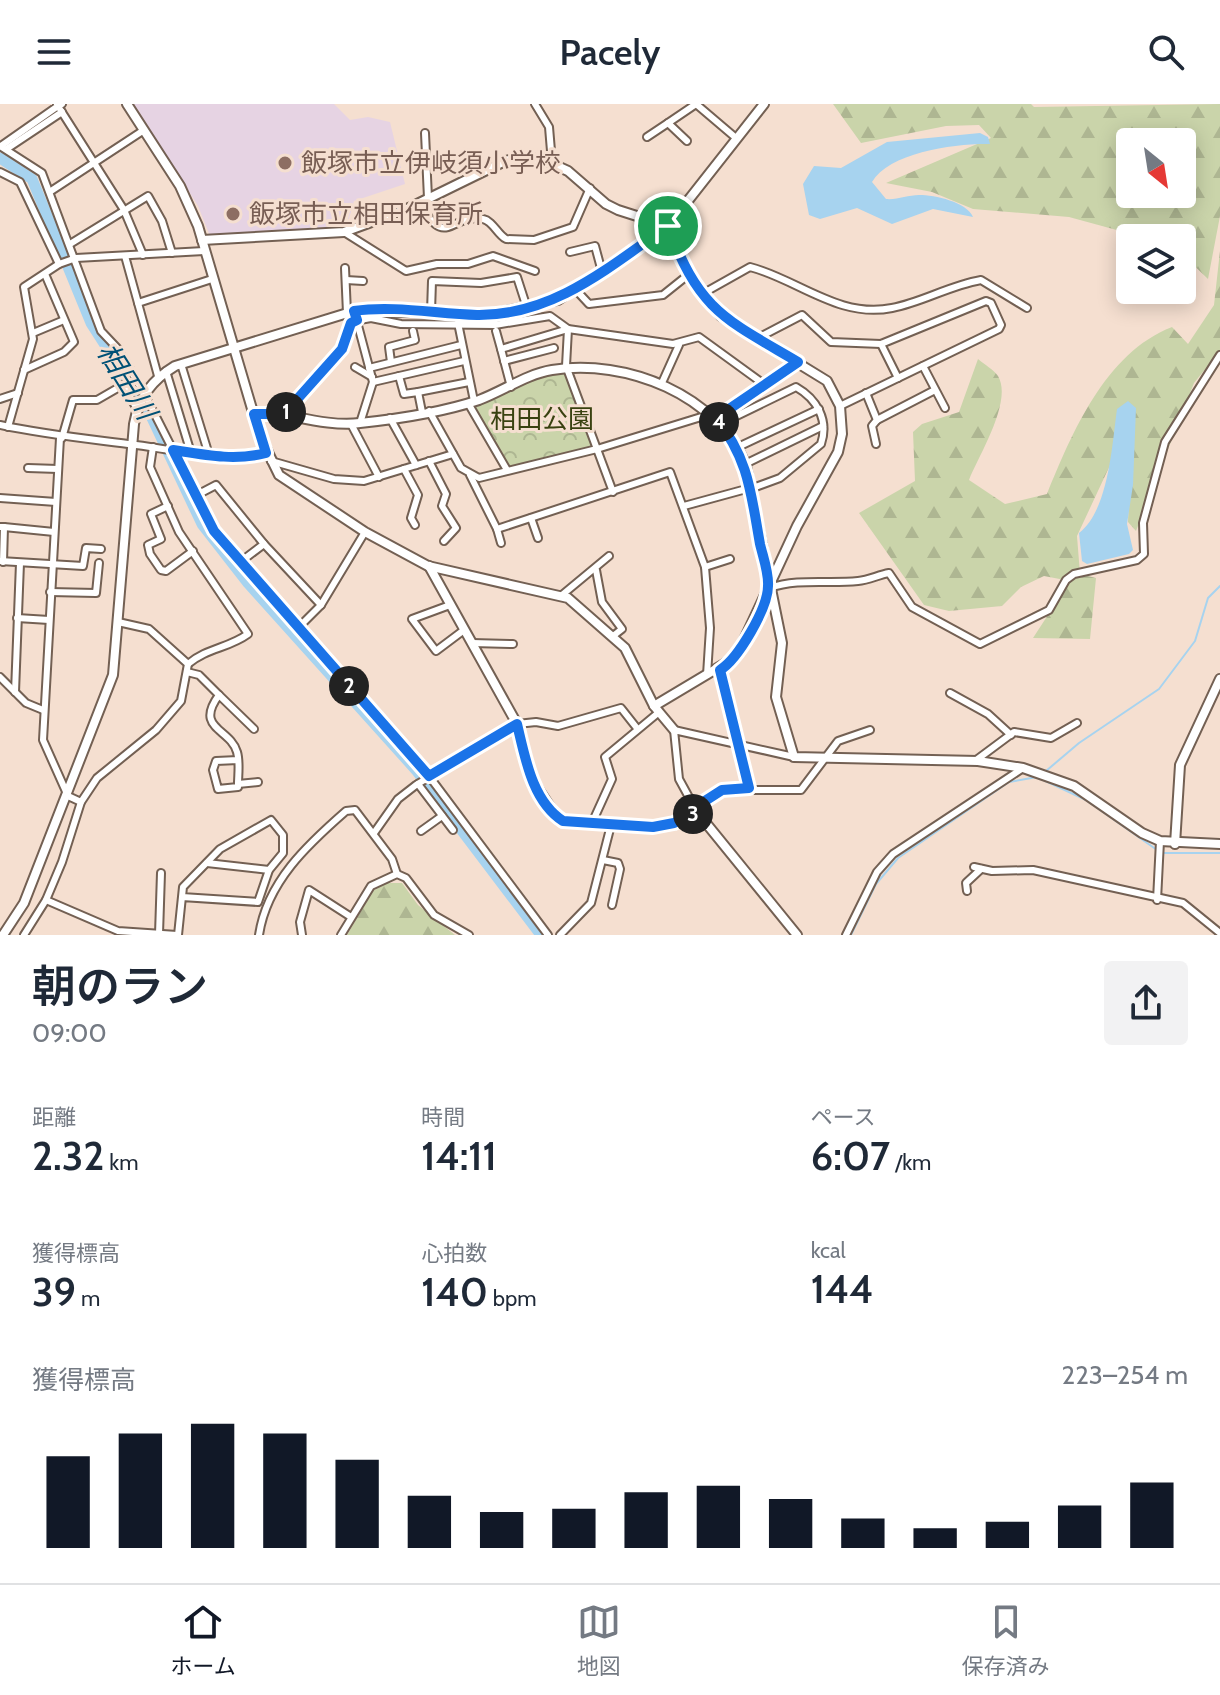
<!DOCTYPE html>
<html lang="ja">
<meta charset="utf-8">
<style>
body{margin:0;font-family:Cabin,"Noto Sans JP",sans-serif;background:#f2f2f3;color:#1f2937;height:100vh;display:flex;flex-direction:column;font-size:30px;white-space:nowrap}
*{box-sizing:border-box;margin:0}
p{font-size:26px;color:#747a83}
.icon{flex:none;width:44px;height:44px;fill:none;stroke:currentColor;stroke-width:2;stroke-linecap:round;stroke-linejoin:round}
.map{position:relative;height:831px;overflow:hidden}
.details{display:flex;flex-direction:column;background:#fff;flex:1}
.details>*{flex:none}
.needle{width:52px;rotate:150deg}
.fabs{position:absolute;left:1116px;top:24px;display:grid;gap:16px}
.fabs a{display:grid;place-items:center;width:80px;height:80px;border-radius:8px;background:#fff;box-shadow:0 4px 20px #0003;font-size:40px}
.pin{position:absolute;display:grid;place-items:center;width:68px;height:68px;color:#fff;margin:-34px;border:4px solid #fff;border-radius:50%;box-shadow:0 2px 8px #0007}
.km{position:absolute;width:40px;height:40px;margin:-20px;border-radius:50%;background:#222;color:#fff;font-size:22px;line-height:40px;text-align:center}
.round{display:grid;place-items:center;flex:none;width:84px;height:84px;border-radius:8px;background:#f2f2f3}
.head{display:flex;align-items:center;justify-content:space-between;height:136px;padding:0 32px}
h1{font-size:44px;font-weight:600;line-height:60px}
.stats{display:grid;grid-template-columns:repeat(3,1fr);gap:12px;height:136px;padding:8px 32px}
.stats div{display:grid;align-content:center}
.stats b{font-size:40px;font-weight:600}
.stats small{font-size:22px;font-weight:400}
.stats p{font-size:22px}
.chart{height:224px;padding:16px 32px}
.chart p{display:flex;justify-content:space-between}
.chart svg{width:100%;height:144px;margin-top:8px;stroke:#111827;stroke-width:6}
header{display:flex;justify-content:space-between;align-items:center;height:104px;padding:0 32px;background:#fff;font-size:36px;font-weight:600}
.tab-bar{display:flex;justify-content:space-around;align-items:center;height:112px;border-top:2px solid #e0e1e3;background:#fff;font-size:22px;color:#747a83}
.tab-bar a{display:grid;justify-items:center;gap:4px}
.tab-bar .on{color:#111827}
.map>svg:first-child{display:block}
</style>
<header><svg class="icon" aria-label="menu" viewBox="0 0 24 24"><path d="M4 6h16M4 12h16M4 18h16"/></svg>Pacely<svg class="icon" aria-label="search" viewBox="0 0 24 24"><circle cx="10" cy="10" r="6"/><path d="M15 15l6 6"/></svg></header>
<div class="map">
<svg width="1220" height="831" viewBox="0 0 1220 831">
<defs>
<pattern id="forest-firs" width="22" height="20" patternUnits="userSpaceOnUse" patternTransform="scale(2)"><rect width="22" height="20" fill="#cad4aa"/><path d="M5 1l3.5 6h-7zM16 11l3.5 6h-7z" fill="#aeb692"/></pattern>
<pattern id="park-crowns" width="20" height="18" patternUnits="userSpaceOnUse" patternTransform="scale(2)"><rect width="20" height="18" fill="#cad4aa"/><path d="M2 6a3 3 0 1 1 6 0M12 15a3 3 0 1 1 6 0" fill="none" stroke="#aeb692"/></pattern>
</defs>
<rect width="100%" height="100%" fill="#f5dfd0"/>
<path fill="#e6d3e3" d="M 134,0 L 334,0 L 350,16 L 368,13 L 390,18 L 405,80 L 354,97 L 348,118 L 334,124 L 210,132 L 198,102 Z"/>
<g fill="url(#forest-firs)" fill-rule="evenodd">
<path d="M 833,0 L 1031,0 L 1034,3 L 1220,0 L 1220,112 L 1208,175 L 1182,150 L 1182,134 L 1146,134 L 1069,113 L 973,105 L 932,88 L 886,79 L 991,34 L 979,21 L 946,22 L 861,39 ZM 1130,38 L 1182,38 L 1182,90 L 1130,90 Z"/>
<path d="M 1220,147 L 1220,247 L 1194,279 L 1136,427 L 1128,418 L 1132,314 L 1077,432 L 1080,470 L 1096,474 L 1090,535 L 1033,534 L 1070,477 L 1044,472 L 1021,483 L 1002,502 L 949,507 L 924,501 L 859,409 L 915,377 L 913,328 L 922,320 L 959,308 L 978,255 C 984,260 994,266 998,272 C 1013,297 979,351 969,376 L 1005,400 L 1047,390 C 1072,329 1105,249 1172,223 L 1188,240 L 1214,201 Z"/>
<path d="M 386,779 L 402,779 L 418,801 L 455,831 L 347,831 L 373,787 Z"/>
</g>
<path fill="url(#park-crowns)" d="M 563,268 L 570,275 L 592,344 L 509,363 L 474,303 L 539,273 Z"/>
<g fill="#a7d3ef">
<path d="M 980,29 L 988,33 L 990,40 C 958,39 889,48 872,78 L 886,95 C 897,96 908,91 919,91 C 935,91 967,98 973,113 L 933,105 L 892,120 L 857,104 L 820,115 L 809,111 L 803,80 L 814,62 L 841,64 L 887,38 Z"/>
<path d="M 1128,297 L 1136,304 L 1133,381 L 1127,420 L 1133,446 L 1129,450 L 1087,460 L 1082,457 L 1079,429 C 1109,406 1112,340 1117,305 Z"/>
</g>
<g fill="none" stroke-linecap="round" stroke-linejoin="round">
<g stroke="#a7d3ef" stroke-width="2">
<path d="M 1046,667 L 1079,639 L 1159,585 L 1195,537 L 1208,494 L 1220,482"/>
<path d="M 1037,673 L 1086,696 L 1157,746"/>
<path d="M 1163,749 L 1220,749"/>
<path d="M 851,831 L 876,780 L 898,754 L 1009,678 L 1037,673"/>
</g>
<path stroke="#a7d3ef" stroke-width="11" d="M 0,54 L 32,75 L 91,219 L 152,314 L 202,420 L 248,479 L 416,666 L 541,831"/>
<g stroke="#736053" stroke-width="10">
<g id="street">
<path d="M 62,0 L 58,2 L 124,106 L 143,151"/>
<path d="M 535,0 L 549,23 L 552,59"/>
<path d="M 696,0 L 736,34"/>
<path d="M 425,29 L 428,94"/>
<path d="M 647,33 L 668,19"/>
<path d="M 687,37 L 668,19 L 696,0"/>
<path d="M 0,42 L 42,69 L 101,227 L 118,245 L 144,289 L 214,427 L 429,672 L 548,831"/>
<path d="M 1,42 L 58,2 L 57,0"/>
<path d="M 8,44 L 62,8"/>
<path d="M 0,68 L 20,78 L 59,160"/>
<path d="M 51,87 L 144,26"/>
<path d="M 420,98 C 445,148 452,108 483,115 C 493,117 497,130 506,135 L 534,136 L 573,123 L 590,84"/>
<path d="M 344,128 L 406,167 L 437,160 L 468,160 L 493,152 L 535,167"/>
<path d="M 70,140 L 148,92 L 162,117 L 172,149"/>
<path d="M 570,148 L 595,142 L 602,168"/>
<path d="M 125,152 L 138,199"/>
<path d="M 345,164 L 347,209"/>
<path d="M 346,176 L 363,177"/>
<path d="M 576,186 L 589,200 L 663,191 L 688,171"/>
<path d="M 702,190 L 750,163 C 797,175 839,215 892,204 C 923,198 948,182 981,176 L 1027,204"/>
<path d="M 431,208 L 432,177 L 481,179 L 517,173 L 527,204"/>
<path d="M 356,214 L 373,278 L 360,319"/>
<path d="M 458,219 L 474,297"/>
<path d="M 496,227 L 501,245 L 568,225 L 673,240 L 699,233 L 765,281"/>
<path d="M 33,229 L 64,216"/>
<path d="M 758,234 L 802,211 L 831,238 L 881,240 L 986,197 L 991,199 L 1001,221 L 999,225 L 840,302"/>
<path d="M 881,240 L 898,274"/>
<path d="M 501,245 L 511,283"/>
<path d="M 504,257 L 554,244"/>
<path d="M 391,258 L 389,243 L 415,236 L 413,227"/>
<path d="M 181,260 L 209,351"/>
<path d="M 923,262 L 945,304"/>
<path d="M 355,263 L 372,273"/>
<path d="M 369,264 L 461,241"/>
<path d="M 24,266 L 64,248 L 74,238 L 45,170"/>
<path d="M 166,267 L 191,349"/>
<path d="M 158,272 L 138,199 L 212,175"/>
<path d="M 399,272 L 404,290 L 418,288"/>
<path d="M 373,278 L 464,257"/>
<path d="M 661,281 L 679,241"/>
<path d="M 866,289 L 877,316 L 872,322 L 876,340"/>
<path d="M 0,295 L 18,289"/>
<path d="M 468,299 L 507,366"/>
<path d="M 429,307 L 461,364 L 479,374 L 597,345 L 711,310"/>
<path d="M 422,308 L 418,288 L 469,278"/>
<path d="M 284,310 L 342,245 L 354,217 L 371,214 L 401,220 L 495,221 L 550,212 L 568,225 L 566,262 L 613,388"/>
<path d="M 390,314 L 416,361"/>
<path d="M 716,314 L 798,258"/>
<path d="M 877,316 L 935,286"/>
<path d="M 351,320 L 379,373"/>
<path d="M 720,320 L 796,283 C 817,295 829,316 821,340 L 780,374 L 750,385"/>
<path d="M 0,321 C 46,331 90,335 136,341 C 179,346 224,360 266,349"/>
<path d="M 8,323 L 33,235 L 24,183 L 59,160 L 76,154 L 204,147"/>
<path d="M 60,334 L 43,636 L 68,692 L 81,698"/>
<path d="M 62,334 L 73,296 L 97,296 L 123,281 L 137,305"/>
<path d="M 153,343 L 150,363 L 179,428 L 248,530 C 229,544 207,544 188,560"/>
<path d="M 738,343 L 819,305"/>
<path d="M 271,357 L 334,375 L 364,377 L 453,350"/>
<path d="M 429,357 L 446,390 L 442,402 L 456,424 L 444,437"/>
<path d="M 745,360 L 823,322"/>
<path d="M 28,364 L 58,365"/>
<path d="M 404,365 L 418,391 L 411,414 L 415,421"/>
<path d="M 470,371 L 497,425 L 670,368 L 705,463 L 730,455"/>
<path d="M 195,392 L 216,381 L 264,440 L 321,501"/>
<path d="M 0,394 L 56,398"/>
<path d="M 168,402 L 151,410 L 161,435 L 148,441 L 150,450 L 161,466 L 166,467 L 193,447"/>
<path d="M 684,402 L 750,384"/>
<path d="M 531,414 L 538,434"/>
<path d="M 0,423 L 4,423 L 3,458"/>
<path d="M 4,423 L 54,428"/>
<path d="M 497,425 L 501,439"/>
<path d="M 0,457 L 83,462 L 86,444 L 101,445"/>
<path d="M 239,459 L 264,440"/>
<path d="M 705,463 L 710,524 L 707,571"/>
<path d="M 596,466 L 602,498 L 622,525 L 613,532"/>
<path d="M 769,484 C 799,474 826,480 858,477 C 869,476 878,471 889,469 L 912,503 L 980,540 L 1049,506 L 1066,476 L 1074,470 L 1137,456 L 1144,450 L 1143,419 L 1165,338 L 1220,251"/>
<path d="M 50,488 L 96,489 L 99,459"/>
<path d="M 562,491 L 609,452"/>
<path d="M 450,501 L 412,515 L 436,547 L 464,526"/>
<path d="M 17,514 L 49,516"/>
<path d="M 298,524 L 321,501 L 365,428"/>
<path d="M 472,539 L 513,540"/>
<path d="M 720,566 L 749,684"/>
<path d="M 187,568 L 199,571 L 219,591 C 194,625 230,624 237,648 C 240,658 238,671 238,680 L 238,683 L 218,685 L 213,666 L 216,657 L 238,656"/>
<path d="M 0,573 L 26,599 L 43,606"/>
<path d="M 15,588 L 20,459"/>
<path d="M 950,589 L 988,610 L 1011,631"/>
<path d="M 219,591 L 254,625"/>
<path d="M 975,657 L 1014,628 L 1051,634 L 1077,619"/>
<path d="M 238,680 L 258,678"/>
<path d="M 418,680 L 453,726"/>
<path d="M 694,704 L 722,686 L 801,686 L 838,637 L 870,626"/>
<path d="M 697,708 L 679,675 L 674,626 L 794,653"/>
<path d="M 592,719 L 612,675 L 605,653 L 658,609"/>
<path d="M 421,727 L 442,712"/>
<path d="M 374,729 L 398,695 L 416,681 L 517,620 L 536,618 L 558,622 L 621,604 L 636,623"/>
<path d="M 603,756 L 618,759 L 620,765 L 612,801"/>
<path d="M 207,759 L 269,766"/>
<path d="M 974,763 L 992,767 L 1033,766 L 1183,799 L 1220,829"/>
<path d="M 967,787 L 966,779 L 981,765"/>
<path d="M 46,796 L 118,827 L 177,831"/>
<path d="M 1157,796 L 1160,737"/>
<path d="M 159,830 L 161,769"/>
<path d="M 24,831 L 46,796 L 62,758 L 81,698 L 97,674 L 156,626 L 181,597 L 188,560 L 149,525 L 118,518"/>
<path d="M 178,831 L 183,783 L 220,745 L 271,716 L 283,731 L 283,749 L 269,766 L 258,798 L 182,793"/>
<path d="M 259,831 C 267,778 307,741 346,707 L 355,706 L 392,755 L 397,770"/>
<path d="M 302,831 L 300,818 L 309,786 L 351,813"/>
<path d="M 341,831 L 371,782 L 397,770 L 406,774 L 434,811 L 469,831"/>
<path d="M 560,831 L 591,799 L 611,721"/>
<path d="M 846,831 L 877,768 L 893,750 L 1023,664"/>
</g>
</g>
<g stroke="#736053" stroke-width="12">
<g id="secondary">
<path d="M 127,0 L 180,82 L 198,122 L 260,332 L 279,371 L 365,428 L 428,462 L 568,494 L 625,544 L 654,602 L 674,626"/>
<path d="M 202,136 L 344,128 L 407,105 L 505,57 L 524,53 L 546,57 L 568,67 L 606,100 L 618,106 L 668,122 L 688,171 L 721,212 L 827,277 L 840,302 L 842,330 L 838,348 L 797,422 L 736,553 L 654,602"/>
<path d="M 254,310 L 269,308 C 297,312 331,323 360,319 C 398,315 443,308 479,296 C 503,287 527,270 552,266 C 626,254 718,291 746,362 L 782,539 L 776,593 L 794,653 L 978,657 L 1023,664 L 1074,682 L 1142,729 L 1160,737 L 1220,740"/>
<path d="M 429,462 L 517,620 L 533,677 L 556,712 L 563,717 L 653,723 L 674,719 L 697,708 L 797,831"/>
<path d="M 1175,740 L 1180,661 L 1220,575"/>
<path d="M 3,831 L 24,799 L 113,571 L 134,320 C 139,293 152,276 175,262 L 354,207 L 492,210 L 558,196 L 668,122 L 764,0"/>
</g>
</g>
<use href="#street" stroke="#fff" stroke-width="6"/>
<use href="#secondary" stroke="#fff" stroke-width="8"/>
</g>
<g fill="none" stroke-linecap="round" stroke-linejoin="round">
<g stroke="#fff" stroke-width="16">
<path id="route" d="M 668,122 C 699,207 725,215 798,258 L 716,314 C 749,355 751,390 760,440 C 763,453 769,469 768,482 C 768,504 738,555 720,566 L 749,684 L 722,686 L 694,704 L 697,708 L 674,719 L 653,723 L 563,717 C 532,697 525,653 517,620 L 429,672 L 214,427 L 173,346 C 205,351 235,357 266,349 L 254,310 L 284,310 L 342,245 L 351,219 L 357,216 L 354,207 C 394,201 437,210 477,211 C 553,212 609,163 668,122 Z"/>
</g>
<use href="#route" stroke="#1a73e8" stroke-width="10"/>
</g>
<g fill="#8d6e63" stroke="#f5dfd0" stroke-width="3">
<circle cx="285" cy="59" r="8"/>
<circle cx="233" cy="110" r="8"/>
</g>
<g text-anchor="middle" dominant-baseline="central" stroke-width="6" stroke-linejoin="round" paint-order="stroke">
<g font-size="26" fill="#785e54" stroke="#f5dfd0" text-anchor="start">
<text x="301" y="59">飯塚市立伊岐須小学校</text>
<text x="249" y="110">飯塚市立相田保育所</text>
</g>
<g font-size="26" fill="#394210" stroke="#f5dfd0">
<text x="542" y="315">相田公園</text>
</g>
<g font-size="28" font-style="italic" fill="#005176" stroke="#f5dfd0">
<text transform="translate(127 277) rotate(58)">相田川</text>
</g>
</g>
</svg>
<div class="fabs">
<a><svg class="needle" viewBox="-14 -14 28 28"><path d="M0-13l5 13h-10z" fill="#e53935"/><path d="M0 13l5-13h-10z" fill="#747a83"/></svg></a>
<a><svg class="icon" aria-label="layers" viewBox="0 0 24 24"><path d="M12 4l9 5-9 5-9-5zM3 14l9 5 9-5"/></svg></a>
</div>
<div class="pin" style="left:668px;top:122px;background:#1e9e55"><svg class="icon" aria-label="arrive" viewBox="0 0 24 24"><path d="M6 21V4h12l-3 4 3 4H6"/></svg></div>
<b class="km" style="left:286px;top:308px">1</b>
<b class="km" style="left:349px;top:582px">2</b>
<b class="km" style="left:693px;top:710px">3</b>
<b class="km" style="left:719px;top:318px">4</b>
</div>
<section class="details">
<div class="head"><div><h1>朝のラン</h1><p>09:00</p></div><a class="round"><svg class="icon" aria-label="share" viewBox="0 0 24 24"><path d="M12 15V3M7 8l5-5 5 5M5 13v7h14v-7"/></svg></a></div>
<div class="stats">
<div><p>距離</p><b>2.32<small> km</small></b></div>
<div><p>時間</p><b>14:11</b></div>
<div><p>ペース</p><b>6:07<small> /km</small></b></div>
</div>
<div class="stats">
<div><p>獲得標高</p><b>39<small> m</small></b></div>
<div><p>心拍数</p><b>140<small> bpm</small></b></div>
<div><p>kcal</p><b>144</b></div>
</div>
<div class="chart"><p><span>獲得標高</span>223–254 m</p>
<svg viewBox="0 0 160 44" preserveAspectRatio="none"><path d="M5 44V16M15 44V9M25 44V6M35 44V9M45 44V17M55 44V28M65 44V33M75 44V32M85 44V27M95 44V25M105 44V29M115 44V35M125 44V38M135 44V36M145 44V31M155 44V24"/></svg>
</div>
</section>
<nav class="tab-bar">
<a class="on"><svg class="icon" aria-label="home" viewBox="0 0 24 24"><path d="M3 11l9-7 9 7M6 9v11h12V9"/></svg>ホーム</a>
<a><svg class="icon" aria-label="map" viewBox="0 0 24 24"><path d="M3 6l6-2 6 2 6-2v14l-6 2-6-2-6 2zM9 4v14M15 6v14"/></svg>地図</a>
<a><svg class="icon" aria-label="saved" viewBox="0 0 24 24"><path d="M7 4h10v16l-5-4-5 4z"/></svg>保存済み</a>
</nav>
